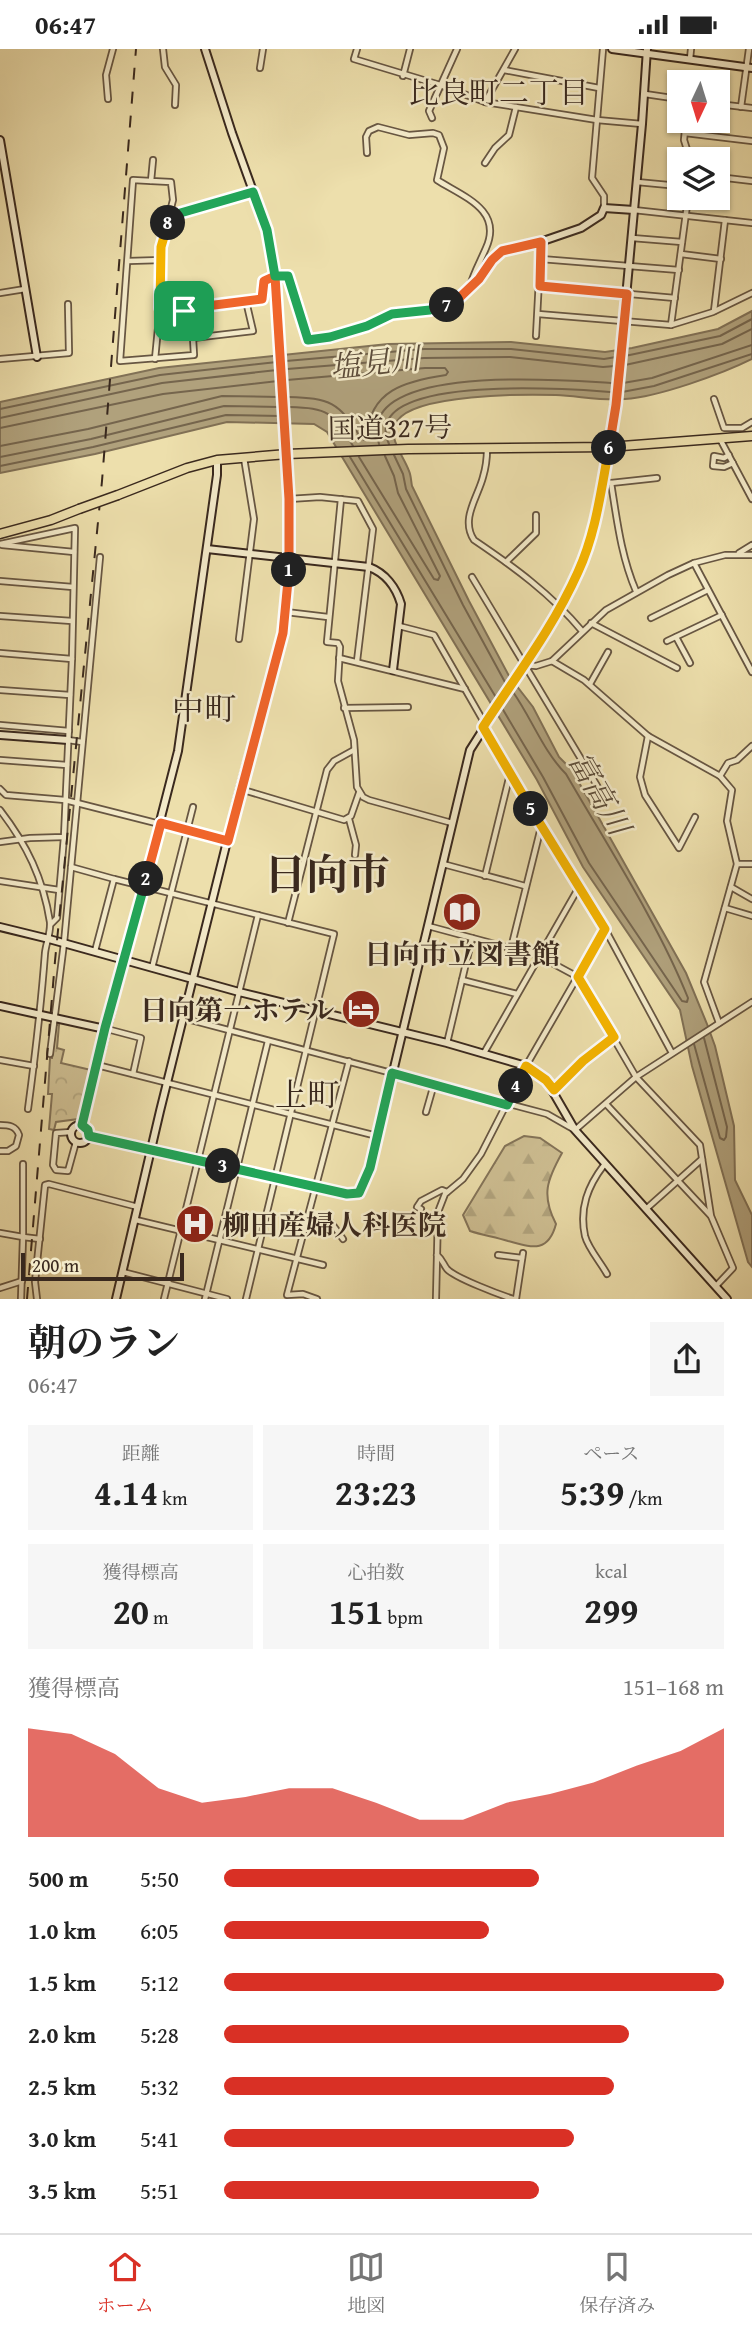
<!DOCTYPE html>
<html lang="ja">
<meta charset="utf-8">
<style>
body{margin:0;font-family:"Gentium Book Plus","Noto Serif JP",serif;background:#f6f6f6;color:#222;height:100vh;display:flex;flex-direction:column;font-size:26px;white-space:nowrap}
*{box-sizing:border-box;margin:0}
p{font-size:23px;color:#767676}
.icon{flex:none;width:38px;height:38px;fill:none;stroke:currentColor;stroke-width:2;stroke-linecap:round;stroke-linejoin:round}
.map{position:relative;height:1250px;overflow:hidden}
.details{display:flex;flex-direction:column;background:#fff;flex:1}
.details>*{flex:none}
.needle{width:46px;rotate:184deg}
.controls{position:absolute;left:667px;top:21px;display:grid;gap:14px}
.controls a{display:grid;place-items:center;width:63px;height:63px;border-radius:0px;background:#fff;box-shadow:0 2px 5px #0004;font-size:35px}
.scale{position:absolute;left:21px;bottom:18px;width:163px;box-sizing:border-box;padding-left:7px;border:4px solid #3a291e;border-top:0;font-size:19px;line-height:24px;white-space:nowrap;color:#3a291e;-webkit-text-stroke:5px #f3eac9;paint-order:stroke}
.pin{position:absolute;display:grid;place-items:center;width:60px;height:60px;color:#fff;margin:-30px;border-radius:14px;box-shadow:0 4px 10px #0006}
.km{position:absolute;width:35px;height:35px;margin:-18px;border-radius:50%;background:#222;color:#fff;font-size:19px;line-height:35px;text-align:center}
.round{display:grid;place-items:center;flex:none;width:74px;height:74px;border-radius:0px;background:#f6f6f6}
.headline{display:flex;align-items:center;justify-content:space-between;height:119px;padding:0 28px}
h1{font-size:38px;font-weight:700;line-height:52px}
.stats{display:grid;grid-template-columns:repeat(3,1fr);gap:10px;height:119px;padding:7px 28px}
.stats div{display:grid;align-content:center;border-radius:0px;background:#f6f6f6;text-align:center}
.stats b{font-size:35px;font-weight:700}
.stats small{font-size:19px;font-weight:400}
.stats p{font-size:19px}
.chart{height:196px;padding:14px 28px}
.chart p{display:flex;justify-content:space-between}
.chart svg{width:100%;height:126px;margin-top:7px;fill:#d93025;opacity:.7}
ul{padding:0 28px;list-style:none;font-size:23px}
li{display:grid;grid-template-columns:112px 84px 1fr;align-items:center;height:52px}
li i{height:18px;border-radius:9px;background:#d93025}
.status{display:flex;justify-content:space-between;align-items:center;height:49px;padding:0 35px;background:#fff;direction:ltr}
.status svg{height:19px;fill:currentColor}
.tab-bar{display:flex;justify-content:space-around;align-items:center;height:98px;border-top:2px solid #e0e0e0;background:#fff;font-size:19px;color:#767676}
.tab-bar a{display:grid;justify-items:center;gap:4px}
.tab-bar .current{color:#d93025}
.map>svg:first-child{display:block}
</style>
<div class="status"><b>06:47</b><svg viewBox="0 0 49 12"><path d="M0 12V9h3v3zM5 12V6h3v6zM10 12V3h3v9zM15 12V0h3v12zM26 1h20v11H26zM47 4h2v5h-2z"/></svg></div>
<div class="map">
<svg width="752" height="1250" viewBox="0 0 752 1250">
<defs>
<pattern id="forest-firs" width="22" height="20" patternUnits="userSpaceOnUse" patternTransform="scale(1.75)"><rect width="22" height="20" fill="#cfc094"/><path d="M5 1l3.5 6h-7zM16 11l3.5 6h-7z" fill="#b2a57f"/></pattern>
<pattern id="park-crowns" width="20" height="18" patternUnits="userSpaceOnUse" patternTransform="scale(1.75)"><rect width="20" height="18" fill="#cfc094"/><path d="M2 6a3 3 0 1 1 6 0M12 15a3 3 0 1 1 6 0" fill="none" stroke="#b2a57f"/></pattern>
</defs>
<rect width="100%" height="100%" fill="#eddfac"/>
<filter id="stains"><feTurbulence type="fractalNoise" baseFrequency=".00286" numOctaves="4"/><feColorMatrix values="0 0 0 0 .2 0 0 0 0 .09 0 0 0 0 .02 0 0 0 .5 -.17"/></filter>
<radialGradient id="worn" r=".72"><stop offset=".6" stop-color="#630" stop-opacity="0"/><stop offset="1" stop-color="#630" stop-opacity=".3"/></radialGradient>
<path fill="url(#forest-firs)" stroke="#847459" stroke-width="2" d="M 524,1087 L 540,1089 L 562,1104 C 547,1131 541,1146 556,1175 C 548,1205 531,1198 508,1192 C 495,1188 482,1186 470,1182 L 463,1166 L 505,1097 Z"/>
<path fill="url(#park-crowns)" stroke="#847459" stroke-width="2" d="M 56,976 L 59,976 L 57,999 L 64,1001 L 61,1014 L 91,1021 L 78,1070 L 56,1073 L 54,1081 L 49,1080 L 52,1045 L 48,1045 L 50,1009 L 52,1009 Z"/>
<path fill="#b0a17c" stroke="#817156" stroke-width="2" d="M 752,262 L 752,310 C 722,325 658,348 625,350 C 602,352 579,347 556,346 C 524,345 415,345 397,372 C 386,388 404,407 409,422 C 411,426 411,432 412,437 L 469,552 L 509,627 L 533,658 L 559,708 L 572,721 L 686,924 L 707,975 L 715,997 L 734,1077 L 735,1131 L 752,1166 L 752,1218 L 748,1213 L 692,1017 L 680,961 L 583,818 L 537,731 L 327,383 L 314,375 L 227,373 L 95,405 L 0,424 L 0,353 L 159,319 L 388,295 L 511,293 L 605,303 L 632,299 L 718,280 Z"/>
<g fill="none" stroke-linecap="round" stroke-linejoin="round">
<g stroke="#75654d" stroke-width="2">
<path d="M 625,307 L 720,287 L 752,270"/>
<path d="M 286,312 L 424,300 L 511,300 L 604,310 L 616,308"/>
<path d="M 625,316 L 722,295 L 752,280"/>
<path d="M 287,320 L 424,309 L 510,308 L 603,318 L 615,317"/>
<path d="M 287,331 L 425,319 L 445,319 L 448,323 L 446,326 C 406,332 369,341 367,388 L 364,391 L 361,389 C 339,353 330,349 288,348"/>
<path d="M 623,334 L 652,329 L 752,296"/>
<path d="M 622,343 L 654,337 L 752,305"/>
<path d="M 289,358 C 328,359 333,363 353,397"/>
<path d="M 0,360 L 160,326 L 277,313"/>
<path d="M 0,369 L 162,334 L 277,321"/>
<path d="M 0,379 L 163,345 L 278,332"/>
<path d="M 379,395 C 352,311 572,332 613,334"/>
<path d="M 389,395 C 356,322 581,341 612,343"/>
<path d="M 0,397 L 88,380 L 222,347 L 279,348"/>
<path d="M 394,406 L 403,425 L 406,440 L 463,556 L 506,635"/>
<path d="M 0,408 L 91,390 L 224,357 L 279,358"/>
<path d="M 350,408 L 497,650"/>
<path d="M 359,408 L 434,530 L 438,531 L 440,527 L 398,444 L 394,427 L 385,407"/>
<path d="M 0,417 L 93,398 L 226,366 L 280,367"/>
<path d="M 502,659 L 543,728 L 589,814 L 682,952 L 687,953 L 688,949 C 658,874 607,796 566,725 C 543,702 532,670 513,643"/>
<path d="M 694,995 L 720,1089 L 724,1091 L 726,1088 L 727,1078 L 704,989"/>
</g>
<g stroke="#675642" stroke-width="8">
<g id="street">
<path d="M 163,0 L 165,18 L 176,36 L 175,56"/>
<path d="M 357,0 L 354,10 L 440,36 L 485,53 L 597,71 L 642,75"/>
<path d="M 603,0 L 592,129 L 604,147 L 604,159"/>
<path d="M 690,10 L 691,0"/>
<path d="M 260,19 L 263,0"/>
<path d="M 504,21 L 599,39"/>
<path d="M 403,27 L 410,0"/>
<path d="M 645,45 L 679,50"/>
<path d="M 108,50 L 106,26 L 113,0"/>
<path d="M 485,53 L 515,0"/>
<path d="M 718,55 L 752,59"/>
<path d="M 741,58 L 749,0"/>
<path d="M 432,69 L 429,62 L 457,0"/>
<path d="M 686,72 L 684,91 L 690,110"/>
<path d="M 685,84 L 752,92"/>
<path d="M 367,104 L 366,88 L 369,82 L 378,78 L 409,86 L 433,84 L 439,86 L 444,99 L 437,131 C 464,148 503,161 486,199 C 480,213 473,225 469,240"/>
<path d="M 153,111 L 151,132 L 171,133 L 173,151 L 161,198 L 160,259 L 155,310"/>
<path d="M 485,114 L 495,99 L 509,86 L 516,58"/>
<path d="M 718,128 L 752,132"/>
<path d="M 151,132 L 133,131 L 120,312 L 194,306 L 193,289 L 184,262"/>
<path d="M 637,133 L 679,137"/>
<path d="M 634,161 L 752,174"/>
<path d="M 170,168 L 253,143"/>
<path d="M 632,189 L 682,193"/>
<path d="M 681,205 L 721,210"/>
<path d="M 541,210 L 679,221"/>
<path d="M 128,212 L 162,211"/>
<path d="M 540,237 L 675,249"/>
<path d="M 0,244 L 25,240"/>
<path d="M 160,259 L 184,262 L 191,259 L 262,250 L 264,232 L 275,227"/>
<path d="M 714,262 L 725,171"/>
<path d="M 538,265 L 671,276 L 713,263 L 752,244"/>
<path d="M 671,276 L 688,149"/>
<path d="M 536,287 L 541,193"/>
<path d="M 193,289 L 253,282 L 246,252"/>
<path d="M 0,310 L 69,304 L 68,255"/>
<path d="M 714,350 L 724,379 L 742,379 L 752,373"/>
<path d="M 720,390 L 752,450"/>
<path d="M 487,400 C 487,409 486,418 483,428 C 478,448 460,470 474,491 C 514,518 551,545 582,582"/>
<path d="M 729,406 L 724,409 L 714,407 L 713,417 L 724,418 L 733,414"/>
<path d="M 603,433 L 611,434 C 617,471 621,507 636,542"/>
<path d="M 611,434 L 657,429"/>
<path d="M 289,450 L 320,448 L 358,452 L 373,480 L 357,612"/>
<path d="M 341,450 L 327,593 L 338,594 L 340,598 L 338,632 L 354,691 L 357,738 L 363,748 L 369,751 L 452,774"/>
<path d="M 0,495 L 75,479 L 72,610 L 64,788 L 30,789 L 0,793"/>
<path d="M 2,496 L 74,503"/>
<path d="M 739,504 L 752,496"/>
<path d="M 506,513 L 536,484 L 536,466"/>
<path d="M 694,514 L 752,623"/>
<path d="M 472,528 L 602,745"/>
<path d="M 0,532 L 73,538"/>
<path d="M 286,563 L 328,568"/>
<path d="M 0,567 L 72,572"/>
<path d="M 651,569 L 708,541"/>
<path d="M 591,574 L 677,619"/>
<path d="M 399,577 L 434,586 L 485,675"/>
<path d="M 676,588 L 690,614"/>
<path d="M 239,590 L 254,470 L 244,409"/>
<path d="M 667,592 L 722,566"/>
<path d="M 0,604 L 72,610"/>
<path d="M 339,609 L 465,640"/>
<path d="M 552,612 L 584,631 L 648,687 L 720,727 L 732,741 L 727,772 L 737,815 L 704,933 L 719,974"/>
<path d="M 524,616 L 536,617 L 552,612 L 606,561 L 668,526 L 694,514 L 725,506 L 752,506"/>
<path d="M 590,635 L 608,603"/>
<path d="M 0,641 L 70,646"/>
<path d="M 344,659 L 408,658"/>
<path d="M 0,676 L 69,682"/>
<path d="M 483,678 L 605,880 L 672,1004"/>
<path d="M 648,687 L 640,728 L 645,746 L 679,799 L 695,768"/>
<path d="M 68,691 L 82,693"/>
<path d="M 0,711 L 67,716"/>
<path d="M 720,727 L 728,714 L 737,711 L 752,697"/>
<path d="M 0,740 L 6,746 L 65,751 L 227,792"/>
<path d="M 240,740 L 344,771 L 351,767 L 359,744"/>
<path d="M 0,761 C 27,796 43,829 50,873 C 51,884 46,894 45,904 C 41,957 35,1008 28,1060"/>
<path d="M 349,770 L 356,796 L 355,806"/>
<path d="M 443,815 L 525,837"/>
<path d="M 737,815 L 752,815"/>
<path d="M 71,818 L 114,830"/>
<path d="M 485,827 L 510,725"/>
<path d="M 0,832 L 59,841"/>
<path d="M 731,838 L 752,850"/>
<path d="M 725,859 L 752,867"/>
<path d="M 288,874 L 327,721 L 334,712 L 354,701"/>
<path d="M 51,875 L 57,869 L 64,788"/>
<path d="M 428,877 L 539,907 L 578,928 L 636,1028 L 700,1096 L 711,1167 L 733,1219 L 716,1237"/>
<path d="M 511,899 L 541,778"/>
<path d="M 95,902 L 114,830 L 334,885 L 246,1250"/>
<path d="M 152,919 L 193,758"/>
<path d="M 462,931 L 517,945"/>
<path d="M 183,969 L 547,1065 L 575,1081 L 636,1028 L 752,953"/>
<path d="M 107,980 L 141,989 L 133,1025"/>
<path d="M 447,994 L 472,889"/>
<path d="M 484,1004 L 579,838"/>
<path d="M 50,1005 L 64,894 L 100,508"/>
<path d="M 0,1011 L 34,1017"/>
<path d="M 97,1016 L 377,1087"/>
<path d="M 554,1042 L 583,1012 L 614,988"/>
<path d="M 606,1055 L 710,1166"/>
<path d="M 426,1063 L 434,1035"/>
<path d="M 0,1076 C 9,1076 16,1077 19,1086 L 16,1097 L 8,1102 L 0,1102"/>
<path d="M 71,1083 L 56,1084 L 53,1116 L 56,1121 L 68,1122 L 76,1093"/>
<path d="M 23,1115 L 23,1188 L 40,1190"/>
<path d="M 604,1116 C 588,1137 579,1159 585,1187 C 588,1199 601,1214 607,1225"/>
<path d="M 421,1160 L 417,1158 L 421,1152 L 442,1141 L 447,1143"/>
<path d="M 646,1160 L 702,1110"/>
<path d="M 136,1171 L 323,1216"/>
<path d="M 330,1172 L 343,1190"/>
<path d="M 0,1184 L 23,1188 L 21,1250"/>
<path d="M 437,1206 C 443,1211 443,1215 447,1220 C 455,1229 501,1246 513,1250"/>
<path d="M 498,1206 L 522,1209"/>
<path d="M 123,1223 L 227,1250"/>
<path d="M 0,1239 L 22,1232"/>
<path d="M 37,1250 L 35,1233 L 45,1136 L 49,1135 L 138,1158"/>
<path d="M 164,1250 L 258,866"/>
<path d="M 205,1250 L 268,992"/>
<path d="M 317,1250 L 303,1245 L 287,1246 L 349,1012"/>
<path d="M 436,1250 L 438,1163 L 445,1145 L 463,1130 L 481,1105 L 526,1017 L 605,880"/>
<path d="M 516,1250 L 523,1204"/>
</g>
</g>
<g stroke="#3a291e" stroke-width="10">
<g id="secondary">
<path d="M 612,0 L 752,19"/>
<path d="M 0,91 L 37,308"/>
<path d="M 275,227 L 288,227 L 308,291 L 316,291 L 367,277 L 392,265 L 441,258 L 459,250 L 479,230 L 492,211 L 502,202 L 543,192 L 581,179 L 601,166 L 604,159 L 634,161"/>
<path d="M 207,500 L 369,518 C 385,524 396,538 401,555 L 393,621"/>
<path d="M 0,686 L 68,691"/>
<path d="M 0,878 L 49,890 L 239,943 L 447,994 L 526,1017 L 546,1031 L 575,1081 L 727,1250"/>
<path d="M 0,957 L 105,980"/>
<path d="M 82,1076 L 178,702 L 217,426 L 217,411"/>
<circle cx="80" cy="1085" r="9"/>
<path d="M 89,1087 L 347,1145 L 359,1144 L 370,1119 L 470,701 L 561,558 L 579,522 L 594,478 L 616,356 L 642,75 L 647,0"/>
<path d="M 116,1250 L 160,1062 L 240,740 L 283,584 L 289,534 L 289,450 L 281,301 L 272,206 L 267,181 L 232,84 L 205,0"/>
</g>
</g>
<g stroke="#3a291e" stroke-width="11">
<g id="highway">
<path d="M 118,446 L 187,419 L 217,411 L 287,405 L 408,400 L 609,398 L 752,387"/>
<path d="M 0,485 L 51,471 L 79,460"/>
</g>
</g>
<use href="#street" stroke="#f3eac9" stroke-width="4.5"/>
<use href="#secondary" stroke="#f3eac9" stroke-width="6"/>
<use href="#highway" stroke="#eddfac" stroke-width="8"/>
<path stroke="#3a291e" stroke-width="2" stroke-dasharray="12 12" stroke-linecap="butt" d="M 27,1250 L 55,912 L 102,432 L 136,0"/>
<g stroke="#3a291e" stroke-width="11" stroke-linecap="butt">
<path id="highway-bridge" d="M 79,460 L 118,446"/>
</g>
<use href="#highway-bridge" stroke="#eddfac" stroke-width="8"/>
</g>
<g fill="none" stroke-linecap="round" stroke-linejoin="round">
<g stroke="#fff" stroke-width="14">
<path id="split-1" d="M 184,262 L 191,259 L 262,250 L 264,232 L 275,227 L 289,450 L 289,521"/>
</g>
<g stroke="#fff" stroke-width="14">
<path id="split-2" d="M 146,830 L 161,774 L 228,792 L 283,584 L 289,521"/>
</g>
<g stroke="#fff" stroke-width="14">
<path id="split-3" d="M 146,830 L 105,979 L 82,1076 L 88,1081 L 89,1087 L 223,1117"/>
</g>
<g stroke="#fff" stroke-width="14">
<path id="split-4" d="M 223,1117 L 347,1145 L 359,1144 L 370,1119 L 392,1024 L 507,1056 L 516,1037"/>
</g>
<g stroke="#fff" stroke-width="14">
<path id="split-5" d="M 516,1037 L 526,1017 L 546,1031 L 554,1041 L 583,1012 L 614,988 L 578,928 L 605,880 L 531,760"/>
</g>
<g stroke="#fff" stroke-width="14">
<path id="split-6" d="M 531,760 L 483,678 C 516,627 553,579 578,523 C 596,484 601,441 609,399"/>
</g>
<g stroke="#fff" stroke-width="14">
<path id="split-7" d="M 447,256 L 458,250 L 479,230 L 492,211 L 502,202 L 541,193 L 540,237 L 627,245 L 616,356 L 609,399"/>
</g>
<g stroke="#fff" stroke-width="14">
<path id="split-8" d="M 168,174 L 170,167 L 253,143 L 267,181 L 275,227 L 288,227 L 308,291 L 330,288 L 367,277 L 392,265 L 430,261 L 447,256"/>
</g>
<g stroke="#fff" stroke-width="14">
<path id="split-9" d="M 168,174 L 161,198 L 160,259 L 184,262"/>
</g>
<use href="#split-1" stroke="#f0652b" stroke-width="9"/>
<use href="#split-2" stroke="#f0652b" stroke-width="9"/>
<use href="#split-3" stroke="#22a559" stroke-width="9"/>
<use href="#split-4" stroke="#22a559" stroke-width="9"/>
<use href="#split-5" stroke="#f5b400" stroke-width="9"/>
<use href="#split-6" stroke="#f5b400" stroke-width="9"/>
<use href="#split-7" stroke="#f0652b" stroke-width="9"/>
<use href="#split-8" stroke="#22a559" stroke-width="9"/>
<use href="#split-9" stroke="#f5b400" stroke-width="9"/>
</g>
<defs>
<g id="library-disc" transform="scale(2.0125)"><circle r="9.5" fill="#8f2418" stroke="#f3eac9"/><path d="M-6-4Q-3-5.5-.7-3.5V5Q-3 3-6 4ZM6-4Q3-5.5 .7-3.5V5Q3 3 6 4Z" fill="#fff"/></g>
<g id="hotel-disc" transform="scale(2.0125)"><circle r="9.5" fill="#8f2418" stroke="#f3eac9"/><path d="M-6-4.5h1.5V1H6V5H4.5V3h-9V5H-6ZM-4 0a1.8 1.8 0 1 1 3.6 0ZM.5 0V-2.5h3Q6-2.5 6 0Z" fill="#fff"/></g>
<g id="hospital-disc" transform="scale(2.0125)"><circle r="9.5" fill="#8f2418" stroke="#f3eac9"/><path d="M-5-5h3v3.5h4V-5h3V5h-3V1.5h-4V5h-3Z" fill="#fff"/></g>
</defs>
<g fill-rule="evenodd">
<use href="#library-disc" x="462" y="863"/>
<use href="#hotel-disc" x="361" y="960"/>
<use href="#hospital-disc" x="195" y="1175"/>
</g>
<g text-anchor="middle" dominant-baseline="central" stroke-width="5" stroke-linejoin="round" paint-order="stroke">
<g font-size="28" fill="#3a291e" stroke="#f3eac9">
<text transform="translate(390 378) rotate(-1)">国道327号</text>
</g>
<g font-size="28" font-weight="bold" fill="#3a291e" stroke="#f3eac9">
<text x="462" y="904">日向市立図書館</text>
<text x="334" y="960" text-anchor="end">日向第一ホテル</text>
<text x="222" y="1175" text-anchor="start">柳田産婦人科医院</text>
</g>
<g font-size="30" fill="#3a291e" stroke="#f3eac9">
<text x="499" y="43">比良町二丁目</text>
</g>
<g font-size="30" font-style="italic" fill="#5d4d3a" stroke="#f3eac9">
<text transform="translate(375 313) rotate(-6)">塩見川</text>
<text transform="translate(600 744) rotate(60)">富高川</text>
</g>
<g font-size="32" fill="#3a291e" stroke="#f3eac9">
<text x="204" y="659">中町</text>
<text x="307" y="1045">上町</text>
</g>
<g font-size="42" font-weight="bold" fill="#3a291e" stroke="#f3eac9">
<text x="327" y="824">日向市</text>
</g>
</g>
<rect width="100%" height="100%" filter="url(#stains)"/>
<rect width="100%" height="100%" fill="url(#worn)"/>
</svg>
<div class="controls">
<a><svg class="needle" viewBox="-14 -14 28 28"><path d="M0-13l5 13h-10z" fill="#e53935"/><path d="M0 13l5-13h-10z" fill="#767676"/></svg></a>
<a><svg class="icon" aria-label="layers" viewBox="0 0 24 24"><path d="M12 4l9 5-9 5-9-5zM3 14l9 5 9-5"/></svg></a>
</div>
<div class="scale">200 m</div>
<div class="pin" style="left:184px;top:262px;background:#1e9e55"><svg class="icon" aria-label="arrive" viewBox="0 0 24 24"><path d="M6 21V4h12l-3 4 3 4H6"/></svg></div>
<b class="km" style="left:289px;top:521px">1</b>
<b class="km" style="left:146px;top:830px">2</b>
<b class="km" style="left:223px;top:1117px">3</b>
<b class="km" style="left:516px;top:1037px">4</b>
<b class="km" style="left:531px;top:760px">5</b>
<b class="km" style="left:609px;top:399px">6</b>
<b class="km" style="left:447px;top:256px">7</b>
<b class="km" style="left:168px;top:174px">8</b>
</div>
<section class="details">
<div class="headline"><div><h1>朝のラン</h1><p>06:47</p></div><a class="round"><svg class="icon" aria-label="share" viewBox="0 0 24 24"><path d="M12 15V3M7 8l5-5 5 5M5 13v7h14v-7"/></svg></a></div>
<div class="stats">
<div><p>距離</p><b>4.14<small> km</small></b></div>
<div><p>時間</p><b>23:23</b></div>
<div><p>ペース</p><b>5:39<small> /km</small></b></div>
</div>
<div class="stats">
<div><p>獲得標高</p><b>20<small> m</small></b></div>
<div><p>心拍数</p><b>151<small> bpm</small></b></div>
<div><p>kcal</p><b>299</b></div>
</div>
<div class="chart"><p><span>獲得標高</span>151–168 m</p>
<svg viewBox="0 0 160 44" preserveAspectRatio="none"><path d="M0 44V6L10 8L20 15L30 27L40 32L50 30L60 27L70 27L80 32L90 38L100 38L110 32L120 29L130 25L140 19L150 14L160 6V44z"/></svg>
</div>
<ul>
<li><b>500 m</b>5:50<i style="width:63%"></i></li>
<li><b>1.0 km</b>6:05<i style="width:53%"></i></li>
<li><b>1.5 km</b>5:12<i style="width:100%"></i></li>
<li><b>2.0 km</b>5:28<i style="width:81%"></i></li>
<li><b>2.5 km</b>5:32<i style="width:78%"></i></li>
<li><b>3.0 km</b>5:41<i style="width:70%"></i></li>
<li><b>3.5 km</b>5:51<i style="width:63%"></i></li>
</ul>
</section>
<nav class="tab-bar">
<a class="current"><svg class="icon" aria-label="home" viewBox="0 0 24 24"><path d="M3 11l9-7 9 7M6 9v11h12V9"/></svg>ホーム</a>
<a><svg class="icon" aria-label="map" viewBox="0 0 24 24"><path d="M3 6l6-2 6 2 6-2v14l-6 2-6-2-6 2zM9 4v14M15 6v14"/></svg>地図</a>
<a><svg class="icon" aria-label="saved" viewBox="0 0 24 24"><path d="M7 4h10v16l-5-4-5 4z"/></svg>保存済み</a>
</nav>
